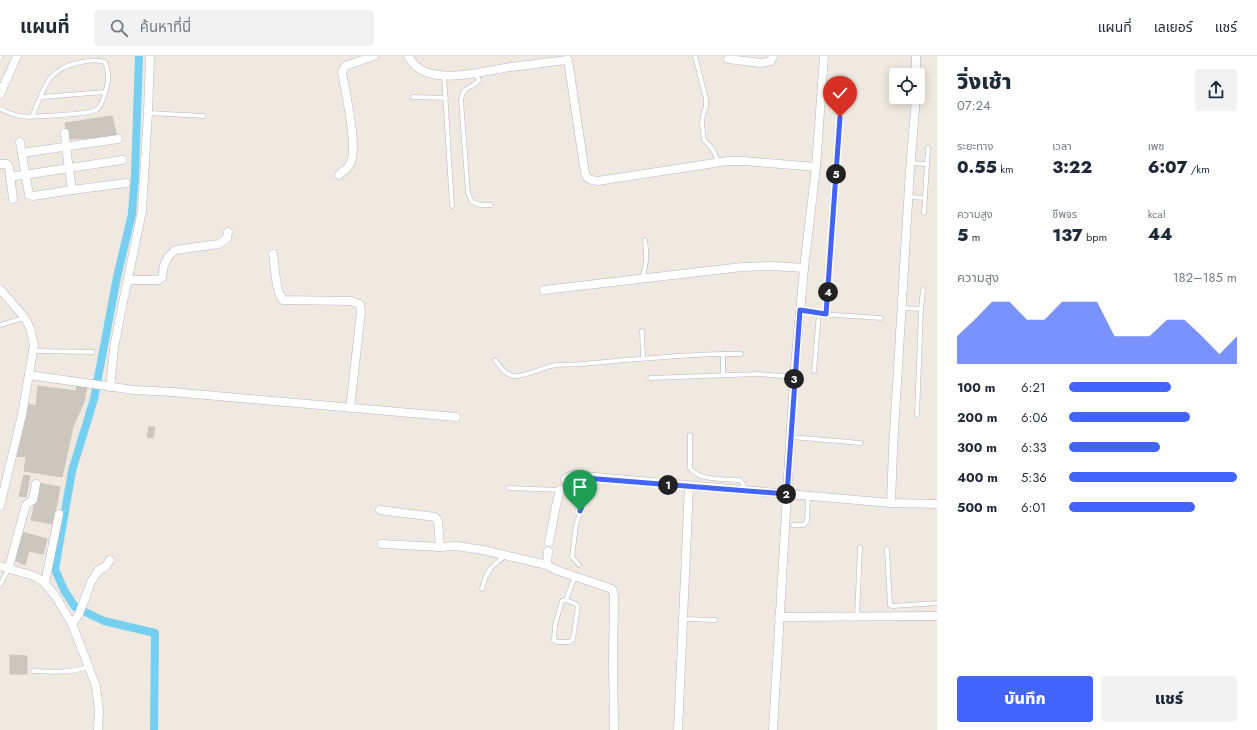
<!DOCTYPE html>
<html lang="th">
<meta charset="utf-8">
<style>
body{margin:0;font-family:Jost,"Noto Sans Thai",sans-serif;background:#f2f2f3;color:#1f2937;height:100vh;display:flex;flex-direction:column;font-size:15px;white-space:nowrap}
*{box-sizing:border-box;margin:0}
p{font-size:13px;color:#747a83}
.icon{flex:none;width:22px;height:22px;fill:none;stroke:currentColor;stroke-width:2;stroke-linecap:round;stroke-linejoin:round}
.map{position:relative;flex:1;overflow:hidden}
.panel{display:flex;flex-direction:column;background:#fff;width:320px}
.panel>*{flex:none}
.tools{position:absolute;left:889px;top:12px;display:grid;gap:8px}
.tools a{display:grid;place-items:center;width:36px;height:36px;border-radius:4px;background:#fff;box-shadow:0 2px 10px #0003;font-size:20px}
.pin{position:absolute;display:grid;place-items:center;width:34px;height:34px;color:#fff;margin:-41px -17px;border-radius:50% 50% 50% 0;rotate:-45deg;box-shadow:0 0 4px #0007}
.pin .icon{rotate:45deg}
.km{position:absolute;width:20px;height:20px;margin:-10px;border-radius:50%;background:#222;color:#fff;font-size:11px;line-height:20px;text-align:center}
.round{display:grid;place-items:center;flex:none;width:42px;height:42px;border-radius:4px;background:#f2f2f3}
.headline{display:flex;align-items:center;justify-content:space-between;height:68px;padding:0 20px}
h1{font-size:22px;font-weight:800;line-height:30px}
.figures{display:grid;grid-template-columns:repeat(3,1fr);gap:6px;height:68px;padding:4px 20px}
.figures div{display:grid;align-content:center}
.figures b{font-size:17px;font-weight:800}
.figures small{font-size:11px;font-weight:400}
.figures p{font-size:11px}
.chart{height:112px;padding:8px 20px}
.chart p{display:flex;justify-content:space-between}
.chart svg{width:100%;height:72px;margin-top:4px;fill:#4264fb;opacity:.7}
.cta{display:flex;gap:8px;margin-top:auto;padding:8px 20px}
.cta a{flex:1;height:46px;border-radius:4px;background:#4264fb;color:#fff;font-size:16px;font-weight:800;line-height:46px;text-align:center}
.cta a+a{background:#f2f2f3;color:#1f2937}
ul{padding:0 20px;list-style:none;font-size:13px}
li{display:grid;grid-template-columns:64px 48px 1fr;align-items:center;height:30px}
li i{height:10px;border-radius:5px;background:#4264fb}
header{display:flex;align-items:center;gap:24px;box-sizing:border-box;height:56px;padding:0 20px;background:#fff;border-bottom:1px solid #e0e1e3}
header strong{font-size:19px}
nav{display:flex;gap:22px;margin-inline-start:auto;font-size:14px}
.search{width:280px;height:36px;background:#f2f2f3;display:flex;align-items:center;gap:10px;box-sizing:border-box;padding:0 14px;border-radius:4px;color:#747a83;font-size:15px}
main{display:flex;flex:1;min-height:0}
.map>svg:first-child{display:block}
</style>
<header>
<strong>แผนที่</strong>
<div class="search"><svg class="icon" aria-label="search" viewBox="0 0 24 24"><circle cx="10" cy="10" r="6"/><path d="M15 15l6 6"/></svg>ค้นหาที่นี่</div>
<nav><a>แผนที่</a><a>เลเยอร์</a><a>แชร์</a></nav>
</header>
<main>
<div class="map">
<svg width="937" height="674" viewBox="0 0 937 674">
<rect width="100%" height="100%" fill="#efe9e1"/>
<g fill="none" stroke-linecap="round" stroke-linejoin="round">
<path stroke="#75cff0" stroke-width="8" d="M 139,0 L 135,119 L 132,158 L 117,221 L 94,343 L 72,415 L 55,513 L 64,534 L 75,551 L 104,565 L 155,577 L 154,674"/>
</g>
<g fill="#cbc7bf" stroke="#cbc5ba">
<path d="M 112,60 L 117,81 L 68,83 L 65,67 Z"/>
<path d="M 77,328 L 87,330 L 84,346 L 73,371 L 62,421 L 24,415 L 26,401 L 17,400 L 28,348 L 36,350 L 38,330 L 76,335 Z"/>
<path d="M 149,371 L 155,371 L 153,382 L 147,381 Z"/>
<path d="M 24,419 L 30,420 L 26,441 L 19,440 Z"/>
<path d="M 39,427 L 60,431 L 53,468 L 31,464 Z"/>
<path d="M 22,476 L 47,483 L 43,498 L 29,495 L 25,509 L 14,504 Z"/>
<path d="M 10,599 L 27,600 L 27,618 L 10,618 Z"/>
</g>
<g fill="none" stroke-linecap="round" stroke-linejoin="round">
<g stroke="#b4b7c1" stroke-width="5">
<g id="lane">
<path d="M 695,0 L 706,43 L 706,51 L 703,59 L 702,68 L 704,84 C 712,91 715,96 718,106"/>
<path d="M 0,2 L 1,0"/>
<path d="M 475,18 L 479,24 C 472,34 464,27 461,44 L 468,137 L 472,146 L 481,149 L 491,149"/>
<path d="M 444,20 L 452,150"/>
<path d="M 41,41 L 105,36"/>
<path d="M 413,41 L 446,42"/>
<path d="M 0,53 C 6,55 13,59 20,60 C 28,62 90,58 96,54 C 103,50 109,26 108,18 C 108,14 106,10 105,6 C 95,3 87,5 77,7 C 46,14 43,35 32,61"/>
<path d="M 148,57 L 204,60"/>
<path d="M 911,107 L 927,108"/>
<path d="M 909,141 L 925,142"/>
<path d="M 924,157 L 928,92"/>
<path d="M 642,222 C 647,209 647,199 645,184"/>
<path d="M 902,252 L 921,253 L 917,359"/>
<path d="M 921,253 L 923,234"/>
<path d="M 800,255 L 819,258 L 881,262"/>
<path d="M 826,258 L 840,61"/>
<path d="M 0,269 L 24,262"/>
<path d="M 642,275 L 643,302"/>
<path d="M 34,295 L 93,296"/>
<path d="M 723,298 L 741,298"/>
<path d="M 495,304 C 499,309 505,319 513,320 C 524,322 544,310 557,309 C 565,308 573,309 582,308 C 628,304 675,299 723,298 L 723,319"/>
<path d="M 814,315 L 819,258"/>
<path d="M 650,322 L 759,318 L 794,321"/>
<path d="M 690,379 L 690,412 C 698,425 727,423 740,424 L 743,428 L 745,434"/>
<path d="M 791,381 L 861,387"/>
<path d="M 509,432 L 560,434"/>
<path d="M 793,469 L 804,469 L 807,465 L 808,440"/>
<path d="M 887,493 L 890,549 L 893,550 L 937,547"/>
<path d="M 579,509 L 572,501 L 576,469 L 583,448 L 585,422"/>
<path d="M 0,529 L 9,512"/>
<path d="M 482,533 C 484,526 486,517 491,512 C 495,507 501,505 505,499"/>
<path d="M 566,544 L 574,547 L 578,550 L 573,583 L 570,586 L 557,586 L 554,584 L 555,569 L 562,545 L 566,544 L 575,520"/>
<path d="M 857,560 L 860,491"/>
<path d="M 683,563 L 715,564"/>
<path d="M 33,615 C 52,616 70,617 88,611"/>
</g>
</g>
<g stroke="#b4b7c1" stroke-width="9">
<g id="street">
<path d="M 408,0 C 412,7 418,13 426,16 C 449,25 486,15 510,11 C 529,9 549,6 568,4 L 585,117 C 587,124 591,124 598,125 L 728,105 L 744,105 L 816,111"/>
<path d="M 728,3 L 761,7 L 771,5 L 773,0"/>
<path d="M 916,19 L 916,0"/>
<path d="M 0,38 L 17,0"/>
<path d="M 20,86 L 29,139 L 33,140 L 72,134 L 66,91 L 65,77"/>
<path d="M 22,97 L 118,83"/>
<path d="M 0,108 L 7,108 L 9,111 L 13,143"/>
<path d="M 339,119 C 342,116 348,112 350,108 C 359,93 345,35 342,16 L 345,10 L 374,0"/>
<path d="M 10,121 L 122,104"/>
<path d="M 72,134 L 126,127"/>
<path d="M 273,198 C 275,210 275,235 283,244 L 351,245 L 360,248 L 361,256 L 350,352"/>
<path d="M 128,224 L 158,224 L 162,222 L 164,209 L 168,201 L 175,194 L 219,188 L 227,182 L 228,176"/>
<path d="M 0,233 L 25,262 L 30,272 L 34,289 L 22,359 L 0,450"/>
<path d="M 544,234 L 742,211 L 772,210 L 804,212"/>
<path d="M 29,319 L 134,334 L 172,336 L 456,361"/>
<path d="M 110,331 L 114,292 L 122,251 L 142,155 L 148,57 L 150,0"/>
<path d="M 565,423 L 572,419 L 891,447 L 937,448"/>
<path d="M 891,447 L 893,393 L 910,114 L 916,41"/>
<path d="M 380,454 L 435,461 L 438,465 L 440,491"/>
<path d="M 549,486 L 556,450 L 560,434"/>
<path d="M 382,488 L 440,491 L 456,490 L 483,494 L 547,509 L 556,514 L 612,533 L 614,539 L 613,606 L 614,674"/>
<path d="M 547,509 L 548,495"/>
<path d="M 0,510 L 34,520 L 44,526 L 56,541 L 72,568 L 96,630 L 99,656 L 98,674"/>
<path d="M 9,511 L 25,452 L 26,449 L 33,444 L 36,428"/>
<path d="M 45,527 L 59,458"/>
<path d="M 779,561 L 937,560"/>
<path d="M 72,568 L 79,558 L 91,526 L 98,515 L 106,510 L 110,504"/>
<path d="M 678,674 L 689,431"/>
<path d="M 773,674 L 794,321 L 804,212 L 816,111 L 824,0"/>
</g>
</g>
<use href="#lane" stroke="#fff" stroke-width="4"/>
<use href="#street" stroke="#fff" stroke-width="8"/>
</g>
<g fill="none" stroke-linecap="round" stroke-linejoin="round">
<g stroke="#fff" stroke-width="8">
<path id="route" d="M 580,455 L 583,448 L 585,422 L 787,438 L 800,254 L 826,258 L 840,61"/>
</g>
<use href="#route" stroke="#4264fb" stroke-width="5"/>
</g>
</svg>
<div class="tools">
<a><svg class="icon" aria-label="locate" viewBox="0 0 24 24"><circle cx="12" cy="12" r="6"/><path d="M12 2v4M12 18v4M2 12h4M18 12h4"/></svg></a>
</div>
<div class="pin" style="left:580px;top:455px;background:#1e9e55"><svg class="icon" aria-label="arrive" viewBox="0 0 24 24"><path d="M6 21V4h12l-3 4 3 4H6"/></svg></div>
<div class="pin" style="left:840px;top:61px;background:#d93025"><svg class="icon" aria-label="check" viewBox="0 0 24 24"><path d="M5 12l5 5 9-10"/></svg></div>
<b class="km" style="left:668px;top:429px">1</b>
<b class="km" style="left:786px;top:438px">2</b>
<b class="km" style="left:794px;top:323px">3</b>
<b class="km" style="left:828px;top:236px">4</b>
<b class="km" style="left:836px;top:118px">5</b>
</div>
<section class="panel">
<div class="headline"><div><h1>วิ่งเช้า</h1><p>07:24</p></div><a class="round"><svg class="icon" aria-label="share" viewBox="0 0 24 24"><path d="M12 15V3M7 8l5-5 5 5M5 13v7h14v-7"/></svg></a></div>
<div class="figures">
<div><p>ระยะทาง</p><b>0.55<small> km</small></b></div>
<div><p>เวลา</p><b>3:22</b></div>
<div><p>เพซ</p><b>6:07<small> /km</small></b></div>
</div>
<div class="figures">
<div><p>ความสูง</p><b>5<small> m</small></b></div>
<div><p>ชีพจร</p><b>137<small> bpm</small></b></div>
<div><p>kcal</p><b>44</b></div>
</div>
<div class="chart"><p><span>ความสูง</span>182–185 m</p>
<svg viewBox="0 0 160 44" preserveAspectRatio="none"><path d="M0 44V27L10 17L20 6L30 6L40 17L50 17L60 6L70 6L80 6L90 27L100 27L110 27L120 17L130 17L140 27L150 38L160 27V44z"/></svg>
</div>
<ul>
<li><b>100 m</b>6:21<i style="width:61%"></i></li>
<li><b>200 m</b>6:06<i style="width:72%"></i></li>
<li><b>300 m</b>6:33<i style="width:54%"></i></li>
<li><b>400 m</b>5:36<i style="width:100%"></i></li>
<li><b>500 m</b>6:01<i style="width:75%"></i></li>
</ul>
<div class="cta"><a>บันทึก</a><a>แชร์</a></div>
</section>
</main>
